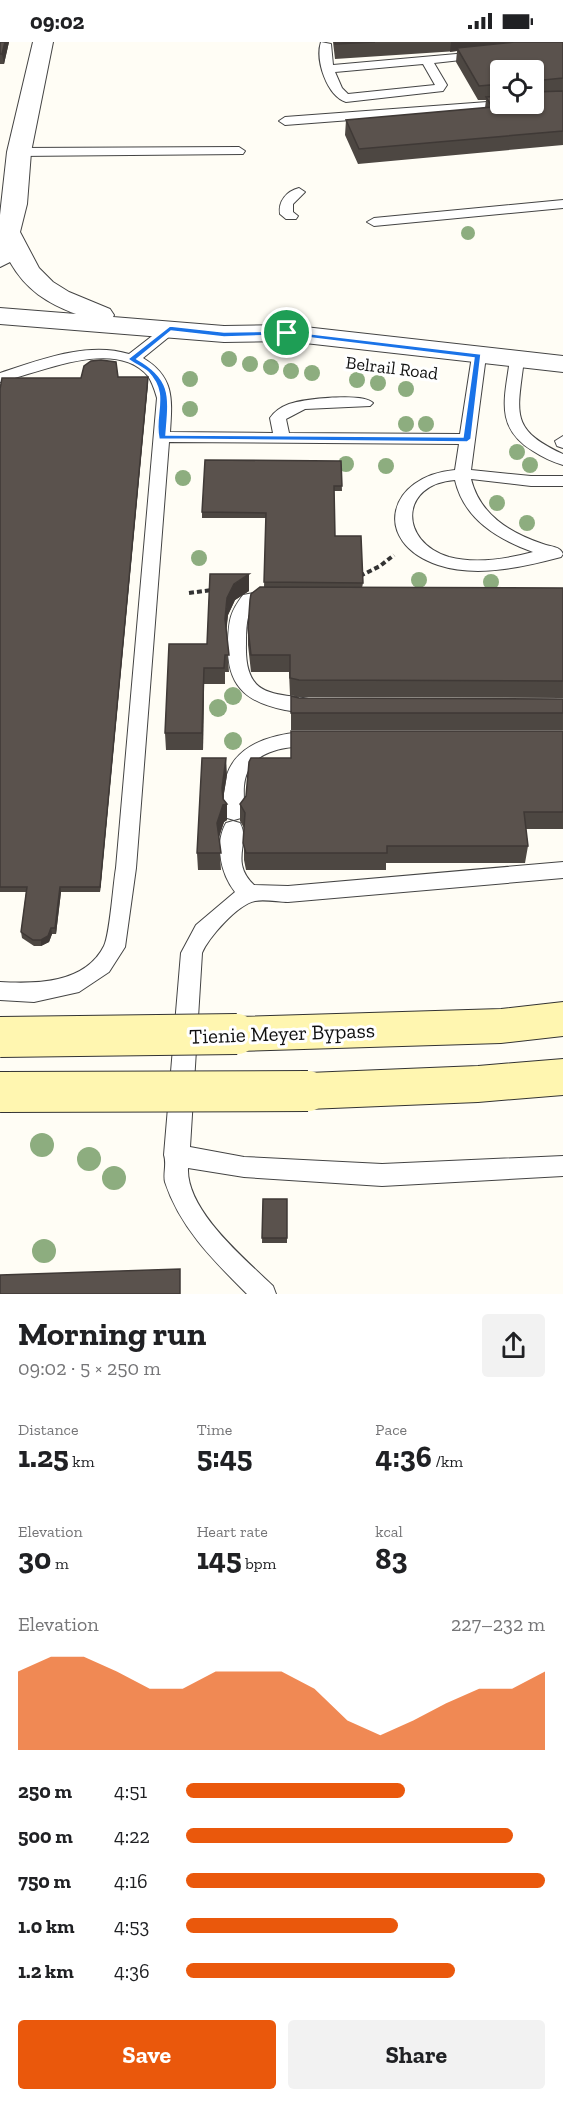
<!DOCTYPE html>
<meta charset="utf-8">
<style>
body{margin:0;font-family:"Zilla Slab",serif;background:#f2f2f2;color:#202124;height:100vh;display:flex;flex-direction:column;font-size:22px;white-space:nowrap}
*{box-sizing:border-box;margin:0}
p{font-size:20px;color:#757577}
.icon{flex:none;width:33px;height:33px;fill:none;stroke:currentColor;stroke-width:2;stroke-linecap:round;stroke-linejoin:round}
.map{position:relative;height:1252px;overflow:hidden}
.side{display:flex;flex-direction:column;background:#fff;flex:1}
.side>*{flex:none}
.controls{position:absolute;left:490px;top:18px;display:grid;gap:12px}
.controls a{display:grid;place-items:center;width:54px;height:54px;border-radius:6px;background:#fff;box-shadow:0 2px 4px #0004;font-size:30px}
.pin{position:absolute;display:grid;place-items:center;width:51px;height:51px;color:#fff;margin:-26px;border:3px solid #fff;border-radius:50%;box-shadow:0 2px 6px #0007}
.round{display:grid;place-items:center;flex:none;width:63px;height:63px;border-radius:6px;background:#f2f2f2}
.head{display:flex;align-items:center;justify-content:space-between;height:102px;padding:0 18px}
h1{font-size:33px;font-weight:700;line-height:45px}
.stats{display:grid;grid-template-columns:repeat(3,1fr);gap:9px;height:102px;padding:6px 18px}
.stats div{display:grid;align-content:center}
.stats b{font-size:30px;font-weight:700}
.stats small{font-size:16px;font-weight:400}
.stats p{font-size:16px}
.chart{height:168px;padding:12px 18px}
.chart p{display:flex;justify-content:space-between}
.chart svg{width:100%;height:108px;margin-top:6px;fill:#ea580c;opacity:.7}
.button{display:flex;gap:12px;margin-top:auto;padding:12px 18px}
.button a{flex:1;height:69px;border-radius:6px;background:#ea580c;color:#fff;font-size:24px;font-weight:700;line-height:69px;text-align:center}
.button a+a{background:#f2f2f2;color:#202124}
ul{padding:0 18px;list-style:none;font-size:20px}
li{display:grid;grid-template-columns:96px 72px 1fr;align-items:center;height:45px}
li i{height:15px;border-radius:8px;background:#ea580c}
.status{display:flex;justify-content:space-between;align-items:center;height:42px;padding:0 30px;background:#fff;direction:ltr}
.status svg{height:16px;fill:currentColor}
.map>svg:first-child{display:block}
</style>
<div class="status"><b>09:02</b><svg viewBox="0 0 49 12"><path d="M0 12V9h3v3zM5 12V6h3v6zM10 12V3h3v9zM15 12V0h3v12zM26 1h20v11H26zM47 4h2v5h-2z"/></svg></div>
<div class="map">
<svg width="563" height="1252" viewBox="0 0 563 1252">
<rect width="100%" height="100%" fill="#fffdf5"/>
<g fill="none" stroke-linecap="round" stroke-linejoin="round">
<g stroke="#444" stroke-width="2">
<g id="lane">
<path d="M 321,0 L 331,2 L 333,23 L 479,10 L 485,13 L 479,16 L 434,21 L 447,43 L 443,49 L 346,60 C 327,54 315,18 321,0 ZM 423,22 L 435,43 L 348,52 L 342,46 L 335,30 Z"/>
<path d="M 501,59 L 501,62 L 514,62 L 508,66 L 285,83 L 279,79 L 285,75 Z"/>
<path d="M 239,105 L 245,109 L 243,112 L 19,114 L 13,110 L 19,106 Z"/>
<path d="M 299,146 L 305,150 L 293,162 L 293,170 L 298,174 L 296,177 L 286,177 L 280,172 C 278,159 287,149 299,146 Z"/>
<path d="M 563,158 L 563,166 L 374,184 L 367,180 L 374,176 Z"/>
<path d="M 170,283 L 175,284 L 177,287 L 175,290 L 143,316 C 175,335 172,358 170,390 L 273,391 L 270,376 C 275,369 281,365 289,362 C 303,357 363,350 373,361 L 370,364 L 305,367 L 286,377 L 289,391 L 460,392 L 472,314 L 474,311 L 484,311 L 486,314 L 471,428 L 531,434 L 563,434 L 563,444 L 531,444 L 471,437 C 480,473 510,491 543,502 C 551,505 560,504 563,512 L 561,515 C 523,525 477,536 438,523 C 371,500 387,434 455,428 L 459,402 L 169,400 L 136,826 L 125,905 L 109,930 L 79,950 L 34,960 L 0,958 L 0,940 C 35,942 85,942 104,904 C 110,892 113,843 116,826 L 157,356 C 155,349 152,340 148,334 C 115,295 40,331 0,340 L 0,331 C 39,318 88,299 129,312 L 165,284 ZM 455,438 C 464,477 497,497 533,510 C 507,517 475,522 449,515 C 398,499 400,442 455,438 Z"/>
<path d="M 517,313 L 524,317 C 518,370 508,387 563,412 L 563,423 C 553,420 542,415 533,409 C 494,385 505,356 510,317 Z"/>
<path d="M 563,394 L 563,406 L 557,404 L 555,399 Z"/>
<path d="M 274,547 L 280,549 L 283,553 L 280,557 L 254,562 C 246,574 246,587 246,602 C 244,663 281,648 322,660 L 324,665 L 322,670 C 310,673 297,670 285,668 C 244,660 226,642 228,599 C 229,578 230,570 243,553 Z"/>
<path d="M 302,690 L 321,692 L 323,697 L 321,702 L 314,704 C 285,704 247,708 244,744 C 243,754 246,767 241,776 L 234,778 L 227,776 C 223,768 224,758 224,749 C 226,706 266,693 302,690 Z"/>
<path d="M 233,779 L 240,781 C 251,801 229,819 254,843 L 288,844 L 563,820 L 563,836 L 288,860 C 278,860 265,857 255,859 C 238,862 208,896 202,911 L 190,1105 L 244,1115 L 382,1122 L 563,1114 L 563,1134 L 382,1144 L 244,1135 L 188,1126 C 186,1168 244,1216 273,1244 L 276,1252 L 247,1252 C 214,1219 180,1186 165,1140 C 163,1132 167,1122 164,1113 L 181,911 L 196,883 L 235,850 C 221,832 214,802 226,781 Z"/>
</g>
</g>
<g stroke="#444" stroke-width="2">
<path id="street" d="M 33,0 L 53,0 L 31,110 L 27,162 L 20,190 L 39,226 L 53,240 L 69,250 L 110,267 L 114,273 L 113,275 L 224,284 L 287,283 L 563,314 L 563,330 L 287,299 L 224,300 L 0,282 L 0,266 L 76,272 C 47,261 26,248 10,220 L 0,225 L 0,173 L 7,110 Z"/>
</g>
<g stroke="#333" stroke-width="2">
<g id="secondary">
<path d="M 563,960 L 563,994 L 501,1001 L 237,1009 L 223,1004 L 217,992 L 223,980 L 237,975 L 501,967 Z"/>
<path d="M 563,1017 L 563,1053 L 478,1060 L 308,1067 L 293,1062 L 287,1049 L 293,1036 L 308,1031 L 478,1024 Z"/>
</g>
</g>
<g stroke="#333" stroke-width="4" stroke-dasharray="5 3" stroke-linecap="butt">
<path d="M 360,534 L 380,524 L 394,513"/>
<path d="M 189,551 L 212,548"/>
</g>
<use href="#lane" fill="#fff" fill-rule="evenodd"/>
<use href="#street" fill="#fff" fill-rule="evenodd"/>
<use href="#secondary" fill="#fff6b0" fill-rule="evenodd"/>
<g stroke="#333" stroke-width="42" stroke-linecap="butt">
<g id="secondary-bridge">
<path d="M 0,995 L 237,992"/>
<path d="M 0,1050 L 308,1049"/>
</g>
</g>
<use href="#secondary-bridge" stroke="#fff6b0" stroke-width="40"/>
</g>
<g fill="#8dad7f">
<circle cx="468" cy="191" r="7"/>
<circle cx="229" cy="317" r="8"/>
<circle cx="250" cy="322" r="8"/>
<circle cx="271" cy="325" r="8"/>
<circle cx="291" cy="329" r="8"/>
<circle cx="312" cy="331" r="8"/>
<circle cx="190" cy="337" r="8"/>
<circle cx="357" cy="338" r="8"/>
<circle cx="378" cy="341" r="8"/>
<circle cx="406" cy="347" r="8"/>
<circle cx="190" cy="367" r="8"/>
<circle cx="406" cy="382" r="8"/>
<circle cx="426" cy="382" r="8"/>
<circle cx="517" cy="410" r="8"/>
<circle cx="346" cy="422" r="8"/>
<circle cx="530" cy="423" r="8"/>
<circle cx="386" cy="424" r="8"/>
<circle cx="183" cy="436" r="8"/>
<circle cx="497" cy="461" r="8"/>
<circle cx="527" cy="481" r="8"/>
<circle cx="199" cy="516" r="8"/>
<circle cx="419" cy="538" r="8"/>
<circle cx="491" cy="540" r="8"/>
<circle cx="233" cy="654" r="9"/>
<circle cx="218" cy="666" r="9"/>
<circle cx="233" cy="699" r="9"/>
<circle cx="42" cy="1103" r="12"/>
<circle cx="89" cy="1117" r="12"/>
<circle cx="114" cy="1136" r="12"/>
<circle cx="44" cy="1209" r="12"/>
</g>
<g fill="#4d4742" fill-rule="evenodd">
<path d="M 0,0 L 9,0 L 4,22 L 0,22 Z"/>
<path d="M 331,0 L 563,0 L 563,103 L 358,122 L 345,93 L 346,78 L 485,66 L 486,58 L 478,58 L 456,20 L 457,9 L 335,17 L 333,0 ZM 501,28 L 534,28 L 534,62 L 501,62 Z"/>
<path d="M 118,335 L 148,341 L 100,850 L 61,850 L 56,892 L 52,892 L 49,900 L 41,904 L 34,904 L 22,896 L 21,890 L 26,850 L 0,850 L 0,347 Z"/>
<path d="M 341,419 L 342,449 L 334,449 L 335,494 L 363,541 L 362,546 L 563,546 L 563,656 L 299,655 L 290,653 L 289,630 L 251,630 L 248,603 L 248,586 L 264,545 L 266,476 L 202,476 L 202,470 Z"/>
<path d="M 249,532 L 249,549 L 235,558 L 228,573 L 226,588 L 229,630 L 225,630 L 225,642 L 204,642 L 203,708 L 166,708 L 165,691 L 207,602 Z"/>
<path d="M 291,654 L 299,656 L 563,657 L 563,688 L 291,688 Z"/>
<path d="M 563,689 L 563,787 L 526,787 L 528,804 L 525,821 L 386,821 L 386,828 L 246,828 L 244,818 L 244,786 L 240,779 L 240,762 L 291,716 Z"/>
<path d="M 227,733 L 223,757 L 227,762 L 227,778 L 224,780 L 219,795 L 221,828 L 198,828 L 197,811 Z"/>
<path d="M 263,1157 L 287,1157 L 287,1201 L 262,1201 Z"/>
</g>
<g fill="#3f3936">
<path d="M 5,0 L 9,0 L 4,22 L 2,12 Z"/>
<path d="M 451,0 L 550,0 L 457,6 L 457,9 L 450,10 Z"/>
<path d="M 148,335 L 148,341 L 100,850 L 100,845 Z"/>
<path d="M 249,532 L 249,549 L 235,558 L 228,573 L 226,593 L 225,577 L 227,556 L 234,542 Z"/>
<path d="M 204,626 L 204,642 L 203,708 L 202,691 Z"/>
<path d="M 226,716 L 227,733 L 222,763 L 222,746 Z"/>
<path d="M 227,762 L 227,778 L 224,780 L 218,798 L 217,781 L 223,763 Z"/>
<path d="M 60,845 L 61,850 L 56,892 L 55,886 Z"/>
<path d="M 51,886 L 52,892 L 49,900 L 41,904 L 41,898 Z"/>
</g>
<g fill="#5a524d" stroke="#3f3936" stroke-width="1.5">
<path d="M 0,0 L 5,0 L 2,12 L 0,12 Z"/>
<path d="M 335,0 L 375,0 L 335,2 Z"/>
<path d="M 514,0 L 563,0 L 563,36 L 534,39 L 534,28 L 501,28 L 501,42 L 479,44 L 457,6 Z"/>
<path d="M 563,49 L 563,89 L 359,107 L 346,78 L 492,65 L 486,55 L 501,54 L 501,62 L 534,62 L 534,50 Z"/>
<path d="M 101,318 L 116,320 L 118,335 L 148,335 L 100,845 L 60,845 L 55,886 L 51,886 L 48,894 L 41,898 L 33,898 L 21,890 L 27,845 L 0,845 L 0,347 L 2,336 L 81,336 L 84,324 L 91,319 Z"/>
<path d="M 205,418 L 341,419 L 342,444 L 334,444 L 335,494 L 361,494 L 363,541 L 264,540 L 266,471 L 202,470 Z"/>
<path d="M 210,532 L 249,532 L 234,542 L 227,556 L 225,577 L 229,613 L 225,613 L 224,626 L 204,626 L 202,691 L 165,691 L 169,602 L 207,602 Z"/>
<path d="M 260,545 L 563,546 L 563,639 L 299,638 L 290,636 L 290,613 L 251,613 L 248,586 L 250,558 L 251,552 Z"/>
<path d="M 291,654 L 299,656 L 563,657 L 563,671 L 291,671 Z"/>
<path d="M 291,689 L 563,689 L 563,770 L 524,770 L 528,804 L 387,804 L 387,811 L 246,811 L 243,801 L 245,771 L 240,762 L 246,754 L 249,720 L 251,716 L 291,716 Z"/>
<path d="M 202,716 L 226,716 L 222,746 L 223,757 L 227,762 L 223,763 L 217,781 L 221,811 L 197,811 Z"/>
<path d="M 263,1157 L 287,1157 L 287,1196 L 262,1196 Z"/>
<path d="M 180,1227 L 180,1252 L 0,1252 L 0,1233 Z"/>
</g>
<path fill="#1a73e8" stroke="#fff" stroke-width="1.5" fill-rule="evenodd" d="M 170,284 L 224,290 L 287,289 L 481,312 L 471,397 L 467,400 L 159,397 C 153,372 170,353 148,330 C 142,325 134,322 128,317 ZM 171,289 L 224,295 L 287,293 L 474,316 L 463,395 L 166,393 C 169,356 173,337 137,317 Z"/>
<g text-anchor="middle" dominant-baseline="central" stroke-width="6" stroke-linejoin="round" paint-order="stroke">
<g font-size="18" fill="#111" stroke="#fff">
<text transform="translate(392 326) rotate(7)">Belrail Road</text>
</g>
<g font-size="21" fill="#111" stroke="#fff">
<text transform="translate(282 991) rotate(-2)">Tienie Meyer Bypass</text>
</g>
</g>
</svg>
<div class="controls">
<a><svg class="icon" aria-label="locate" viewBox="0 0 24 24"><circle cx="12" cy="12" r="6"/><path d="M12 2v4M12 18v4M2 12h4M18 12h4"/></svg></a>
</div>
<div class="pin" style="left:287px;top:291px;background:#1e9e55"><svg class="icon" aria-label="arrive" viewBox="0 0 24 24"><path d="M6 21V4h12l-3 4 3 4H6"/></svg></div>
</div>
<section class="side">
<div class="head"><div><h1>Morning run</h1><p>09:02 · 5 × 250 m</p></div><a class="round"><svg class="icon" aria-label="share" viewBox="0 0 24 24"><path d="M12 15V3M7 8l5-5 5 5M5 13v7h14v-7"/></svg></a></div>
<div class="stats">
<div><p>Distance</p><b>1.25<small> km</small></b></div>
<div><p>Time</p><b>5:45</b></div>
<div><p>Pace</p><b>4:36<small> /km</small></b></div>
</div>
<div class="stats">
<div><p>Elevation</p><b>30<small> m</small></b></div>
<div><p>Heart rate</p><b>145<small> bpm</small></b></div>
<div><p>kcal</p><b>83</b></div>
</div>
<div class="chart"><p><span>Elevation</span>227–232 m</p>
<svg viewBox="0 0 160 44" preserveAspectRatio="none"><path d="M0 44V12L10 6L20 6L30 12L40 19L50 19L60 12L70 12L80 12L90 19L100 32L110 38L120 32L130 25L140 19L150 19L160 12V44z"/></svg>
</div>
<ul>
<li><b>250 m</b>4:51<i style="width:61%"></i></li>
<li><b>500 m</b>4:22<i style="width:91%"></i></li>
<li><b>750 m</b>4:16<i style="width:100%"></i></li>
<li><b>1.0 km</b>4:53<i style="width:59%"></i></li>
<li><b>1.2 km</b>4:36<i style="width:75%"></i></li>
</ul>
<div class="button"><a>Save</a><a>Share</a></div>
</section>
